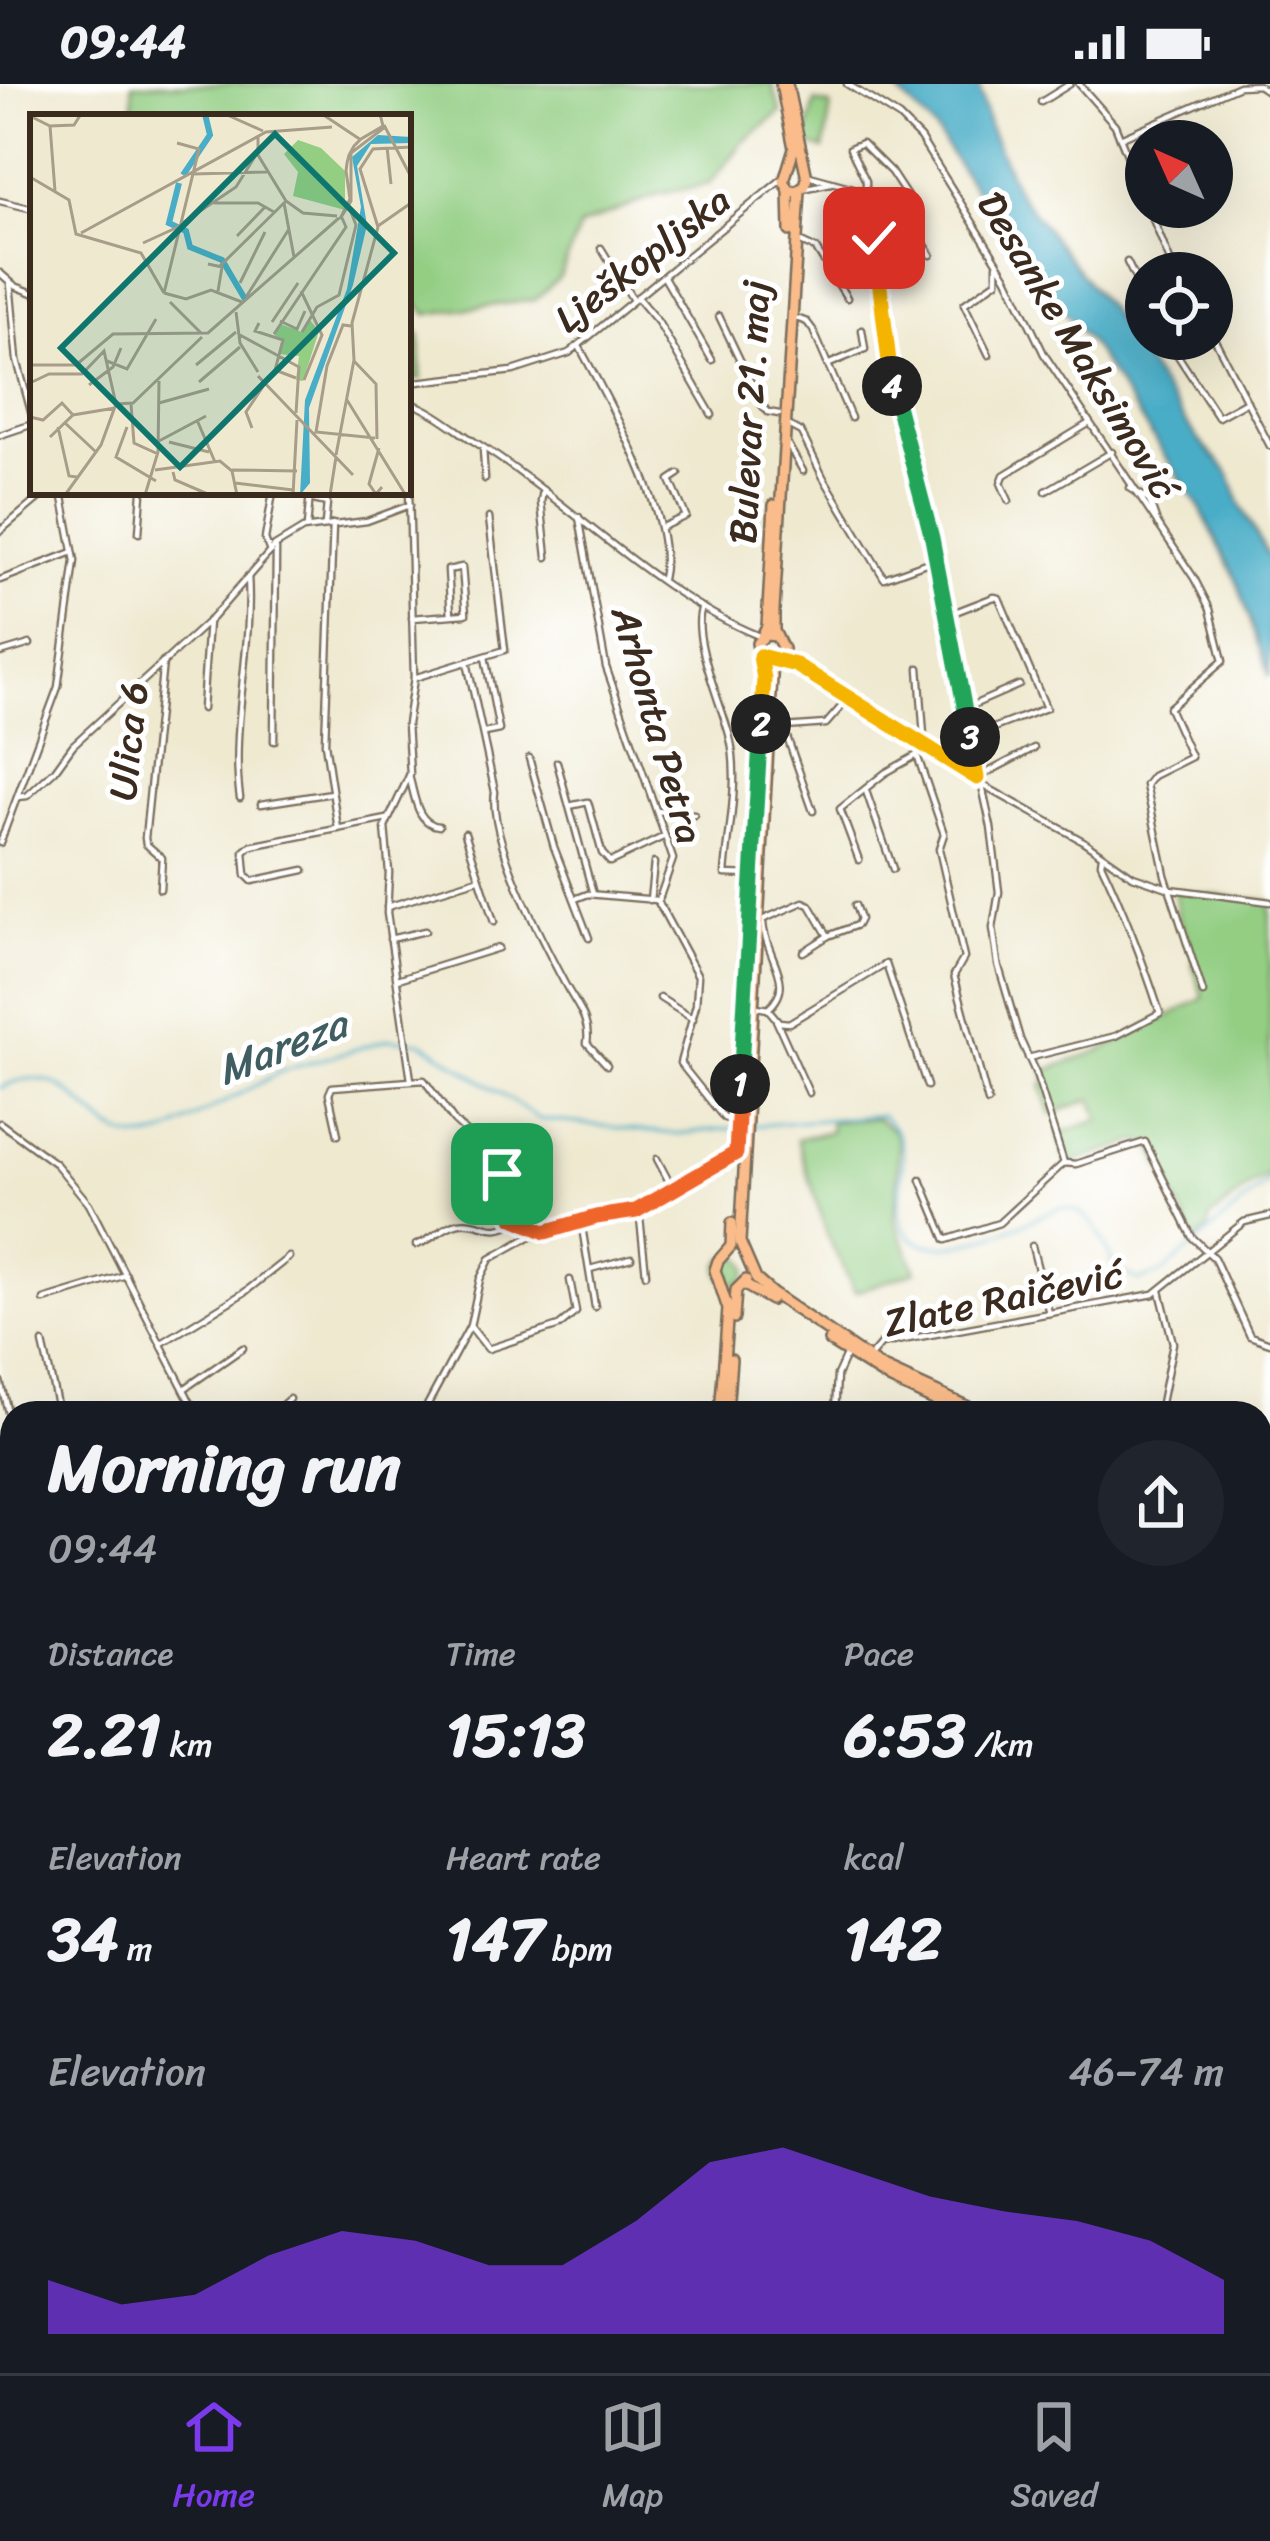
<!DOCTYPE html>
<meta charset="utf-8">
<style>
body{margin:0;font-family:Sriracha,sans-serif;background:#20242c;color:#f1f3f6;height:100vh;display:flex;flex-direction:column;font-size:45px;white-space:nowrap}
*{box-sizing:border-box;margin:0}
p{font-size:39px;color:#9ea1a6}
.icon{flex:none;width:66px;height:66px;fill:none;stroke:currentColor;stroke-width:2;stroke-linecap:round;stroke-linejoin:round}
.map{position:relative;flex:1;overflow:hidden}
.sheet{position:absolute;left:0px;top:1317px;width:1272px;height:972px;display:flex;flex-direction:column;background:#171b24;border-radius:36px 36px 0 0;box-shadow:0 12px 48px #0002}
.sheet>*{flex:none}
.needle{width:78px;rotate:315deg}
.controls{position:absolute;left:1125px;top:36px;display:grid;gap:24px}
.controls a{display:grid;place-items:center;width:108px;height:108px;border-radius:50%;background:#171b24;box-shadow:0 12px 48px #0002;font-size:60px}
.pin{position:absolute;display:grid;place-items:center;width:102px;height:102px;color:#fff;margin:-51px;border-radius:24px;box-shadow:0 6px 18px #0006}
.km{position:absolute;width:60px;height:60px;margin:-30px;border-radius:50%;background:#222;color:#fff;font-size:33px;line-height:60px;text-align:center}
.round{display:grid;place-items:center;flex:none;width:126px;height:126px;border-radius:63px;background:#20242c}
.head{display:flex;align-items:center;justify-content:space-between;height:204px;padding:0 48px}
h1{font-size:66px;font-weight:700;line-height:90px}
.figures{display:grid;grid-template-columns:repeat(3,1fr);gap:18px;height:204px;padding:12px 48px}
.figures div{display:grid;align-content:center}
.figures b{font-size:60px;font-weight:700}
.figures small{font-size:33px;font-weight:400}
.figures p{font-size:33px}
.chart{height:336px;padding:24px 48px}
.chart p{display:flex;justify-content:space-between}
.chart svg{width:100%;height:216px;margin-top:12px;fill:#7c3aed;opacity:.7}
.status{display:flex;justify-content:space-between;align-items:center;height:84px;padding:0 60px;background:#171b24;direction:ltr}
.status svg{height:33px;fill:currentColor}
.tab-bar{display:flex;justify-content:space-around;align-items:center;height:168px;border-top:3px solid #363941;background:#171b24;font-size:33px;color:#9ea1a6}
.tab-bar a{display:grid;justify-items:center;gap:6px}
.tab-bar .current{color:#7c3aed}
.map>svg:first-child{display:block}
</style>
<div class="status"><b>09:44</b><svg viewBox="0 0 49 12"><path d="M0 12V9h3v3zM5 12V6h3v6zM10 12V3h3v9zM15 12V0h3v12zM26 1h20v11H26zM47 4h2v5h-2z"/></svg></div>
<div class="map">
<svg width="1270" height="2289" viewBox="0 0 1270 2289">
<rect width="100%" height="100%" fill="#fff"/>
<filter id="ink" filterUnits="userSpaceOnUse"><feTurbulence type="fractalNoise" baseFrequency=".00833" numOctaves="2"/><feDisplacementMap in="SourceGraphic" scale="24" xChannelSelector="R" yChannelSelector="G"/><feConvolveMatrix kernelMatrix="1 2 1 2 8 2 1 2 1" color-interpolation-filters="sRGB"/></filter>
<filter id="wash" filterUnits="userSpaceOnUse"><feTurbulence type="fractalNoise" baseFrequency=".004" numOctaves="4" result="noise"/><feDisplacementMap in="SourceGraphic" scale="48" xChannelSelector="R" yChannelSelector="G"/><feGaussianBlur stdDeviation="2.7" result="paint"/><feColorMatrix in="noise" values="0 0 0 0 0 0 0 0 0 0 0 0 0 0 0 0 0 1.4 0 .05"/><feComposite in="paint" operator="in"/></filter>
<g filter="url(#wash)">
<rect width="100%" height="100%" fill="#efe9d0"/>
<g fill="#93ce83" stroke="#677c50" stroke-width="3">
<path d="M 132,0 L 772,0 L 781,28 L 743,58 L 710,100 L 659,110 L 580,142 L 560,193 L 535,216 L 427,230 L 408,210 L 408,33 L 134,33 Z"/>
<path d="M 815,18 L 831,22 L 824,65 L 804,60 Z"/>
<path d="M 408,240 L 420,252 L 421,295 L 408,295 Z"/>
<path d="M 1174,806 L 1270,817 L 1270,1091 L 1251,1101 L 1210,1134 L 1208,1145 L 1196,1157 L 1150,1060 L 1138,1057 L 1075,1078 L 1066,1077 L 1058,1049 L 1100,1036 L 1092,1015 L 1051,1030 L 1041,1001 L 1046,998 L 1044,987 L 1099,967 L 1204,914 L 1192,880 L 1196,877 L 1178,832 Z"/>
<path d="M 877,1034 L 894,1047 L 899,1057 L 895,1137 L 916,1187 L 855,1208 L 828,1153 L 797,1055 L 831,1047 L 830,1038 Z"/>
<circle cx="733" cy="1186" r="14"/>
</g>
<path fill="#48adc7" stroke="#426c72" stroke-width="3" d="M 891,0 L 978,0 L 990,45 L 1018,109 L 1112,230 L 1196,353 L 1228,388 L 1242,424 L 1270,475 L 1270,593 L 1236,495 L 1200,424 L 1089,258 L 1016,168 L 933,43 Z"/>
<g fill="none" stroke-linecap="round" stroke-linejoin="round">
<g stroke="#48adc7" stroke-width="3">
<path d="M 0,1004 C 83,963 85,1076 165,1050 L 282,987 L 390,955 L 422,958 L 539,1035 L 675,1050 L 733,1044"/>
<path d="M 750,1042 L 882,1031 C 917,1062 897,1084 899,1125 C 903,1201 1024,1139 1059,1124 C 1091,1122 1105,1157 1114,1184 L 1139,1197 L 1162,1189 L 1270,1096"/>
</g>
</g>
</g>
<g filter="url(#ink)">
<g fill="none" stroke-linecap="round" stroke-linejoin="round">
<g stroke="#7a6d5c" stroke-width="9">
<g id="street">
<path d="M 847,0 L 899,33 L 920,54 L 1007,193 L 1044,270 L 1194,494 L 1210,525 L 1223,577 L 1169,624 L 1191,673 L 1153,692 L 1146,701 L 1165,791 L 1203,909"/>
<path d="M 1079,0 L 1115,41 L 1146,118"/>
<path d="M 1041,18 L 1070,0"/>
<path d="M 1120,54 L 1239,2 L 1258,1 L 1270,9"/>
<path d="M 806,91 L 868,108 L 876,116 L 878,204 L 889,290 L 932,454 L 939,506 L 991,743 L 999,808 L 993,844 L 998,880 L 1020,955 L 1036,990 L 1064,1079"/>
<path d="M 807,104 L 831,99"/>
<path d="M 866,108 L 866,97 L 850,64 L 862,59 L 891,88 L 908,114 L 902,123 L 931,171"/>
<path d="M 0,117 L 33,125"/>
<path d="M 1148,123 L 1175,189"/>
<path d="M 801,158 L 816,165 L 847,214"/>
<path d="M 601,164 L 633,216"/>
<path d="M 1127,178 L 1146,216"/>
<path d="M 0,189 L 15,202 L 33,209"/>
<path d="M 664,193 L 712,276"/>
<path d="M 10,199 L 17,276 L 33,335"/>
<path d="M 637,213 L 658,238 L 712,331"/>
<path d="M 719,232 L 761,320 L 768,328 L 779,330"/>
<path d="M 796,234 L 807,238 L 813,246 L 851,334"/>
<path d="M 1212,250 L 1270,362"/>
<path d="M 1167,255 L 1218,333 L 1247,317"/>
<path d="M 579,262 C 608,317 677,434 662,495"/>
<path d="M 989,271 L 964,220 L 997,197 L 997,181"/>
<path d="M 827,281 L 865,265 L 862,246"/>
<path d="M 408,299 L 513,287 L 569,269 L 781,96"/>
<path d="M 411,319 C 434,327 455,345 475,358 C 571,418 653,509 759,552"/>
<path d="M 786,340 L 801,348 L 823,393 L 884,494 L 934,476"/>
<path d="M 0,351 L 33,340"/>
<path d="M 788,361 L 803,387"/>
<path d="M 483,365 L 485,395"/>
<path d="M 1130,404 L 1149,416 L 1158,441"/>
<path d="M 543,406 L 541,418 L 547,473"/>
<path d="M 1046,407 L 1112,368"/>
<path d="M 309,415 L 327,419 L 325,441"/>
<path d="M 1009,417 L 1001,399 L 1004,391 L 1088,340"/>
<path d="M 579,433 L 606,583 L 673,775 L 658,818 L 698,892 L 696,921 L 680,979 L 724,1034 L 738,1038"/>
<path d="M 333,440 L 325,659 L 338,745"/>
<path d="M 662,443 L 686,432 L 670,396 L 679,390"/>
<path d="M 307,444 L 310,408"/>
<path d="M 0,447 L 46,408"/>
<path d="M 139,449 L 142,408"/>
<path d="M 270,468 L 265,455 L 273,408"/>
<path d="M 0,496 L 73,468"/>
<path d="M 702,523 C 690,551 721,619 729,650 C 741,693 728,746 725,790 L 753,791"/>
<path d="M 945,532 L 994,513 L 999,514 L 1046,624 L 970,653"/>
<path d="M 412,534 L 466,530 L 462,483 L 448,486 L 451,531"/>
<path d="M 0,569 L 30,560"/>
<path d="M 776,575 L 796,581 L 977,694"/>
<path d="M 467,578 L 495,708 C 488,753 542,857 565,900 C 576,921 591,936 587,959 L 607,981"/>
<path d="M 414,594 L 505,566 L 489,434"/>
<path d="M 202,625 L 208,537"/>
<path d="M 964,625 L 1019,601"/>
<path d="M 771,644 L 826,640 L 848,615"/>
<path d="M 774,645 L 787,653 L 813,727"/>
<path d="M 484,649 L 499,646 L 485,573"/>
<path d="M 274,657 L 276,465"/>
<path d="M 917,671 L 944,750 L 939,765 L 964,874 L 954,891 L 988,1018"/>
<path d="M 529,674 L 554,763 L 589,854"/>
<path d="M 557,678 L 593,810"/>
<path d="M 409,692 C 415,711 416,740 439,742"/>
<path d="M 977,694 L 1034,664"/>
<path d="M 979,699 L 1083,757 L 1133,792 L 1171,805 L 1270,818"/>
<path d="M 866,707 L 893,785"/>
<path d="M 18,713 L 27,712 L 55,686 L 73,661 L 212,534 L 275,462 L 303,445 L 367,437 L 410,421"/>
<path d="M 240,714 C 230,644 253,564 248,492"/>
<path d="M 261,720 L 332,709"/>
<path d="M 569,722 L 588,718 L 602,769 L 610,778 L 663,753"/>
<path d="M 657,727 L 694,731"/>
<path d="M 465,749 L 494,838"/>
<path d="M 0,759 L 58,603 L 75,477 L 62,408"/>
<path d="M 859,776 L 840,725 L 885,689 L 917,671 L 924,652 L 919,584"/>
<path d="M 304,786 L 252,797 L 246,791 L 244,768 L 251,762 L 387,735"/>
<path d="M 160,805 L 162,774 L 146,760 L 145,754 L 163,578"/>
<path d="M 575,815 L 588,810 L 657,816"/>
<path d="M 650,816 L 654,779"/>
<path d="M 387,823 L 478,795"/>
<path d="M 762,836 L 803,818 L 810,821 L 828,852 L 857,841 L 860,835 L 855,821"/>
<path d="M 763,839 C 765,873 798,900 768,925"/>
<path d="M 390,855 L 425,847"/>
<path d="M 803,868 L 828,852"/>
<path d="M 398,895 L 498,864"/>
<path d="M 660,914 L 693,935"/>
<path d="M 757,923 L 768,925 L 779,938 L 789,939 L 886,880 L 927,1002"/>
<path d="M 776,936 L 809,1009"/>
<path d="M 1028,974 L 1116,952 L 1160,929 C 1143,877 1125,829 1101,779 L 1102,772"/>
<path d="M 411,996 L 387,829 L 389,788 L 385,743 L 410,690 L 407,640 L 414,594 L 409,406 L 412,299"/>
<path d="M 0,1039 L 56,1080 L 89,1120 L 196,1329"/>
<path d="M 338,1051 L 329,1010 L 332,1003 L 424,996 L 454,1037 L 492,1072 L 503,1090 L 513,1134 L 545,1148"/>
<path d="M 657,1075 L 673,1105"/>
<path d="M 921,1096 L 946,1156 L 999,1139 L 1064,1079 L 1076,1080 L 1145,1058 L 1192,1153 L 1214,1174 L 1250,1252 L 1270,1259"/>
<path d="M 639,1125 L 646,1190"/>
<path d="M 581,1137 L 595,1223"/>
<path d="M 416,1161 C 434,1156 440,1143 459,1139 C 482,1135 490,1154 516,1137"/>
<path d="M 1032,1162 L 1049,1229"/>
<path d="M 590,1185 L 631,1174"/>
<path d="M 44,1216 L 126,1191"/>
<path d="M 470,1242 L 488,1265 L 559,1242 L 576,1228 L 570,1196"/>
<path d="M 43,1259 L 59,1329"/>
<path d="M 162,1259 L 245,1208 L 289,1173"/>
<path d="M 869,1274 L 881,1260 L 1154,1210 L 1244,1138 L 1270,1132"/>
<path d="M 0,1297 L 12,1344"/>
<path d="M 184,1305 L 243,1264"/>
<path d="M 273,1329 L 289,1315"/>
<path d="M 423,1329 L 470,1242 L 480,1195 L 490,1175 L 529,1153 L 596,1133 L 639,1125 L 736,1069"/>
<path d="M 835,1329 L 837,1291 L 847,1269"/>
<path d="M 1159,1329 L 1173,1259 L 1160,1207"/>
<path d="M 0,1375 L 12,1378"/>
<path d="M 1270,1431 L 1270,1444"/>
<path d="M 1260,1570 L 1270,1563"/>
<path d="M 1260,1990 L 1270,1990"/>
<path d="M 1260,2115 L 1270,2109"/>
<path d="M 349,2277 L 349,2289"/>
<path d="M 364,2277 L 462,2277"/>
<path d="M 530,2277 L 546,2289"/>
<path d="M 714,2277 L 722,2289"/>
<path d="M 1030,2277 L 1041,2289"/>
<path d="M 257,2289 L 259,2277"/>
<path d="M 486,2289 L 490,2277"/>
<path d="M 598,2289 L 610,2277"/>
</g>
</g>
<g stroke="#7a6d5c" stroke-width="14">
<g id="primary">
<path d="M 781,0 L 794,64 L 784,97 L 789,106 L 796,108 L 805,102 L 807,94 L 787,0"/>
<path d="M 789,106 L 790,147"/>
<path d="M 762,552 L 767,542 L 774,421"/>
<path d="M 771,576 L 783,565 L 774,547 L 774,526 L 800,107"/>
<path d="M 773,576 L 740,1158 L 756,1195 L 773,1210 L 881,1283 L 982,1329"/>
<path d="M 764,601 L 757,559 L 766,551 L 776,552"/>
<path d="M 753,787 L 761,636"/>
<path d="M 748,883 L 750,840"/>
<path d="M 736,1068 L 741,983"/>
<path d="M 743,1200 L 771,1216"/>
<path d="M 734,1234 L 736,1206 L 746,1196"/>
<path d="M 829,1257 L 891,1296 L 961,1329"/>
<path d="M 720,1329 L 728,1225 L 715,1186 L 718,1177 L 731,1162 L 732,1139"/>
<path d="M 727,1329 L 731,1275"/>
<path d="M 1260,1369 L 1270,1370"/>
<path d="M 1260,1376 L 1270,1376"/>
<path d="M 175,2289 L 179,2277"/>
</g>
</g>
<use href="#street" stroke="#fff" stroke-width="4.5"/>
<use href="#primary" stroke="#f9bc8a" stroke-width="9"/>
</g>
</g>
<g fill="none" stroke-linecap="round" stroke-linejoin="round" filter="url(#ink)">
<g stroke="#fff" stroke-width="24">
<path id="split-1" d="M 502,1090 L 513,1134 L 545,1148 L 596,1133 L 636,1127 L 736,1069 L 740,1000"/>
</g>
<g stroke="#fff" stroke-width="24">
<path id="split-2" d="M 740,1000 L 761,640"/>
</g>
<g stroke="#fff" stroke-width="24">
<path id="split-3" d="M 761,640 L 764,595 L 760,572 L 796,581 L 977,694 L 970,653"/>
</g>
<g stroke="#fff" stroke-width="24">
<path id="split-4" d="M 892,302 L 932,454 L 970,653"/>
</g>
<g stroke="#fff" stroke-width="24">
<path id="split-5" d="M 874,154 L 892,302"/>
</g>
<use href="#split-1" stroke="#f0652b" stroke-width="15"/>
<use href="#split-2" stroke="#22a559" stroke-width="15"/>
<use href="#split-3" stroke="#f5b400" stroke-width="15"/>
<use href="#split-4" stroke="#22a559" stroke-width="15"/>
<use href="#split-5" stroke="#f5b400" stroke-width="15"/>
</g>
<g text-anchor="middle" dominant-baseline="central" stroke-width="10" stroke-linejoin="round" paint-order="stroke">
<g font-size="39" fill="#3b2a1e" stroke="#fff">
<text transform="translate(642 175) rotate(-38)">Lješkopljska</text>
<text transform="translate(1078 261) rotate(59)">Desanke Maksimović</text>
<text transform="translate(749 328) rotate(-87)">Bulevar 21. maj</text>
<text transform="translate(658 641) rotate(74)">Arhonta Petra</text>
<text transform="translate(128 657) rotate(-84)">Ulica 6</text>
<text transform="translate(1003 1214) rotate(-12)">Zlate Raičević</text>
</g>
<g font-size="42" font-style="italic" fill="#405e62" stroke="#fff">
<text transform="translate(282 963) rotate(-22)">Mareza</text>
</g>
</g>
<g transform="translate(30 30)">
<rect width="381" height="381" fill="#efe9d0"/>
<path d="M 268,26 L 291,34 L 315,57 L 315,96 L 263,82 L 268,58 L 254,40 ZM 279,205 L 289,217 L 273,267 L 266,266 L 269,242 L 249,240 L 253,226 L 244,221 L 250,210 L 272,218 Z" fill="#93ce83"/>
<path d="M 348,21 L 381,23 L 381,29 L 341,30 L 327,52 L 337,111 L 323,171 L 279,294 L 280,369 L 270,381 L 275,286 L 317,175 L 331,93 L 322,43 Z" fill="#48adc7"/>
<path fill="none" stroke="#48adc7" stroke-width="6" d="M 153,61 L 180,21 L 175,0M 149,69 L 139,109 L 156,117 L 160,133 L 192,146 L 215,185"/>
<path fill="none" stroke="#a79d89" stroke-width="3" d="M 195,0 L 233,17M 292,0 L 331,26M 350,0 L 353,12 L 331,25 L 324,32 L 319,41 L 317,49 L 316,57 L 320,85 L 310,105 L 321,87 L 321,39 L 355,13M 0,2 L 20,12 L 44,11 L 51,0M 354,11 L 381,63M 20,12 L 25,77M 228,23 L 228,41 L 256,87 L 273,99 L 307,102M 357,33 L 361,70M 164,60 L 237,58M 0,63 L 39,86 L 46,120 L 111,139 L 134,179M 184,89 L 228,89 L 244,98M 254,89 L 264,143M 148,112 L 206,73 L 226,41M 348,112 L 381,89M 51,119 L 236,18 L 302,13M 207,122 L 235,93M 113,129 L 148,113M 178,150 L 192,153 L 188,177M 190,152 L 256,87M 210,169 L 235,118M 271,177 L 292,221 L 274,266M 134,179 L 169,35 L 147,29M 134,179 L 156,185 L 181,176 L 212,188M 216,183 L 259,115M 140,188 L 172,220M 206,198 L 210,229 L 228,258M 250,207 L 267,215 L 275,197M 242,208 L 268,169M 229,209 L 225,217 L 253,226 L 245,256 L 266,264M 321,212 L 313,211 L 297,252 L 286,318 L 345,324M 272,218 L 287,193 L 309,181 L 326,111 L 319,93M 244,220 L 316,113 L 312,104M 210,221 L 269,253 L 266,299M 77,247 L 97,255 L 126,205M 324,247 L 346,270 L 347,325M 0,251 L 46,251 L 83,220 L 178,219 L 309,104M 166,251 L 206,218M 228,262 L 323,361M 169,268 L 210,233M 0,269 L 19,260 L 52,260 L 74,237 L 86,290M 59,271 L 83,253 L 91,234M 317,286 L 375,380M 129,289 L 179,275M 101,290 L 104,329 L 128,340M 0,303 L 13,306 L 32,289 L 43,301M 167,306 L 185,348M 34,308 L 66,338M 28,313 L 39,362 L 47,363M 97,313 L 86,343 L 126,367M 222,314 L 216,298 L 236,268M 20,323 L 43,301 L 85,294M 129,327 L 176,302M 139,328 L 179,338M 349,334 L 339,370 L 346,380 L 352,373M 306,341 L 324,246 L 322,209 L 348,113 L 330,55 L 343,35 L 381,33M 125,356 L 190,347 L 202,357 L 207,381M 202,356 L 267,357M 143,358 L 145,366 L 180,381M 205,369 L 263,376M 35,381 L 71,331 L 86,290 L 103,289 L 172,223M 115,381 L 128,338 L 129,267M 263,381 L 267,306M 300,381 L 306,343"/>
<path fill="#0f766e" fill-opacity="0.15" stroke="#0f766e" stroke-width="6" d="M 245,20 L 364,139 L 150,353 L 31,234 Z"/>
<rect width="381" height="381" fill="none" stroke="#3b2a1e" stroke-width="6"/>
</g>
</svg>
<div class="controls">
<a><svg class="needle" viewBox="-14 -14 28 28"><path d="M0-13l5 13h-10z" fill="#e53935"/><path d="M0 13l5-13h-10z" fill="#9ea1a6"/></svg></a>
<a><svg class="icon" aria-label="locate" viewBox="0 0 24 24"><circle cx="12" cy="12" r="6"/><path d="M12 2v4M12 18v4M2 12h4M18 12h4"/></svg></a>
</div>
<div class="pin" style="left:502px;top:1090px;background:#1e9e55"><svg class="icon" aria-label="arrive" viewBox="0 0 24 24"><path d="M6 21V4h12l-3 4 3 4H6"/></svg></div>
<div class="pin" style="left:874px;top:154px;background:#d93025"><svg class="icon" aria-label="check" viewBox="0 0 24 24"><path d="M5 12l5 5 9-10"/></svg></div>
<b class="km" style="left:740px;top:1000px">1</b>
<b class="km" style="left:761px;top:640px">2</b>
<b class="km" style="left:970px;top:653px">3</b>
<b class="km" style="left:892px;top:302px">4</b>
<section class="sheet">
<div class="head"><div><h1>Morning run</h1><p>09:44</p></div><a class="round"><svg class="icon" aria-label="share" viewBox="0 0 24 24"><path d="M12 15V3M7 8l5-5 5 5M5 13v7h14v-7"/></svg></a></div>
<div class="figures">
<div><p>Distance</p><b>2.21<small> km</small></b></div>
<div><p>Time</p><b>15:13</b></div>
<div><p>Pace</p><b>6:53<small> /km</small></b></div>
</div>
<div class="figures">
<div><p>Elevation</p><b>34<small> m</small></b></div>
<div><p>Heart rate</p><b>147<small> bpm</small></b></div>
<div><p>kcal</p><b>142</b></div>
</div>
<div class="chart"><p><span>Elevation</span>46–74 m</p>
<svg viewBox="0 0 160 44" preserveAspectRatio="none"><path d="M0 44V33L10 38L20 36L30 28L40 23L50 25L60 30L70 30L80 21L90 9L100 6L110 11L120 16L130 19L140 21L150 25L160 33V44z"/></svg>
</div>
</section>
</div>
<nav class="tab-bar">
<a class="current"><svg class="icon" aria-label="home" viewBox="0 0 24 24"><path d="M3 11l9-7 9 7M6 9v11h12V9"/></svg>Home</a>
<a><svg class="icon" aria-label="map" viewBox="0 0 24 24"><path d="M3 6l6-2 6 2 6-2v14l-6 2-6-2-6 2zM9 4v14M15 6v14"/></svg>Map</a>
<a><svg class="icon" aria-label="saved" viewBox="0 0 24 24"><path d="M7 4h10v16l-5-4-5 4z"/></svg>Saved</a>
</nav>
